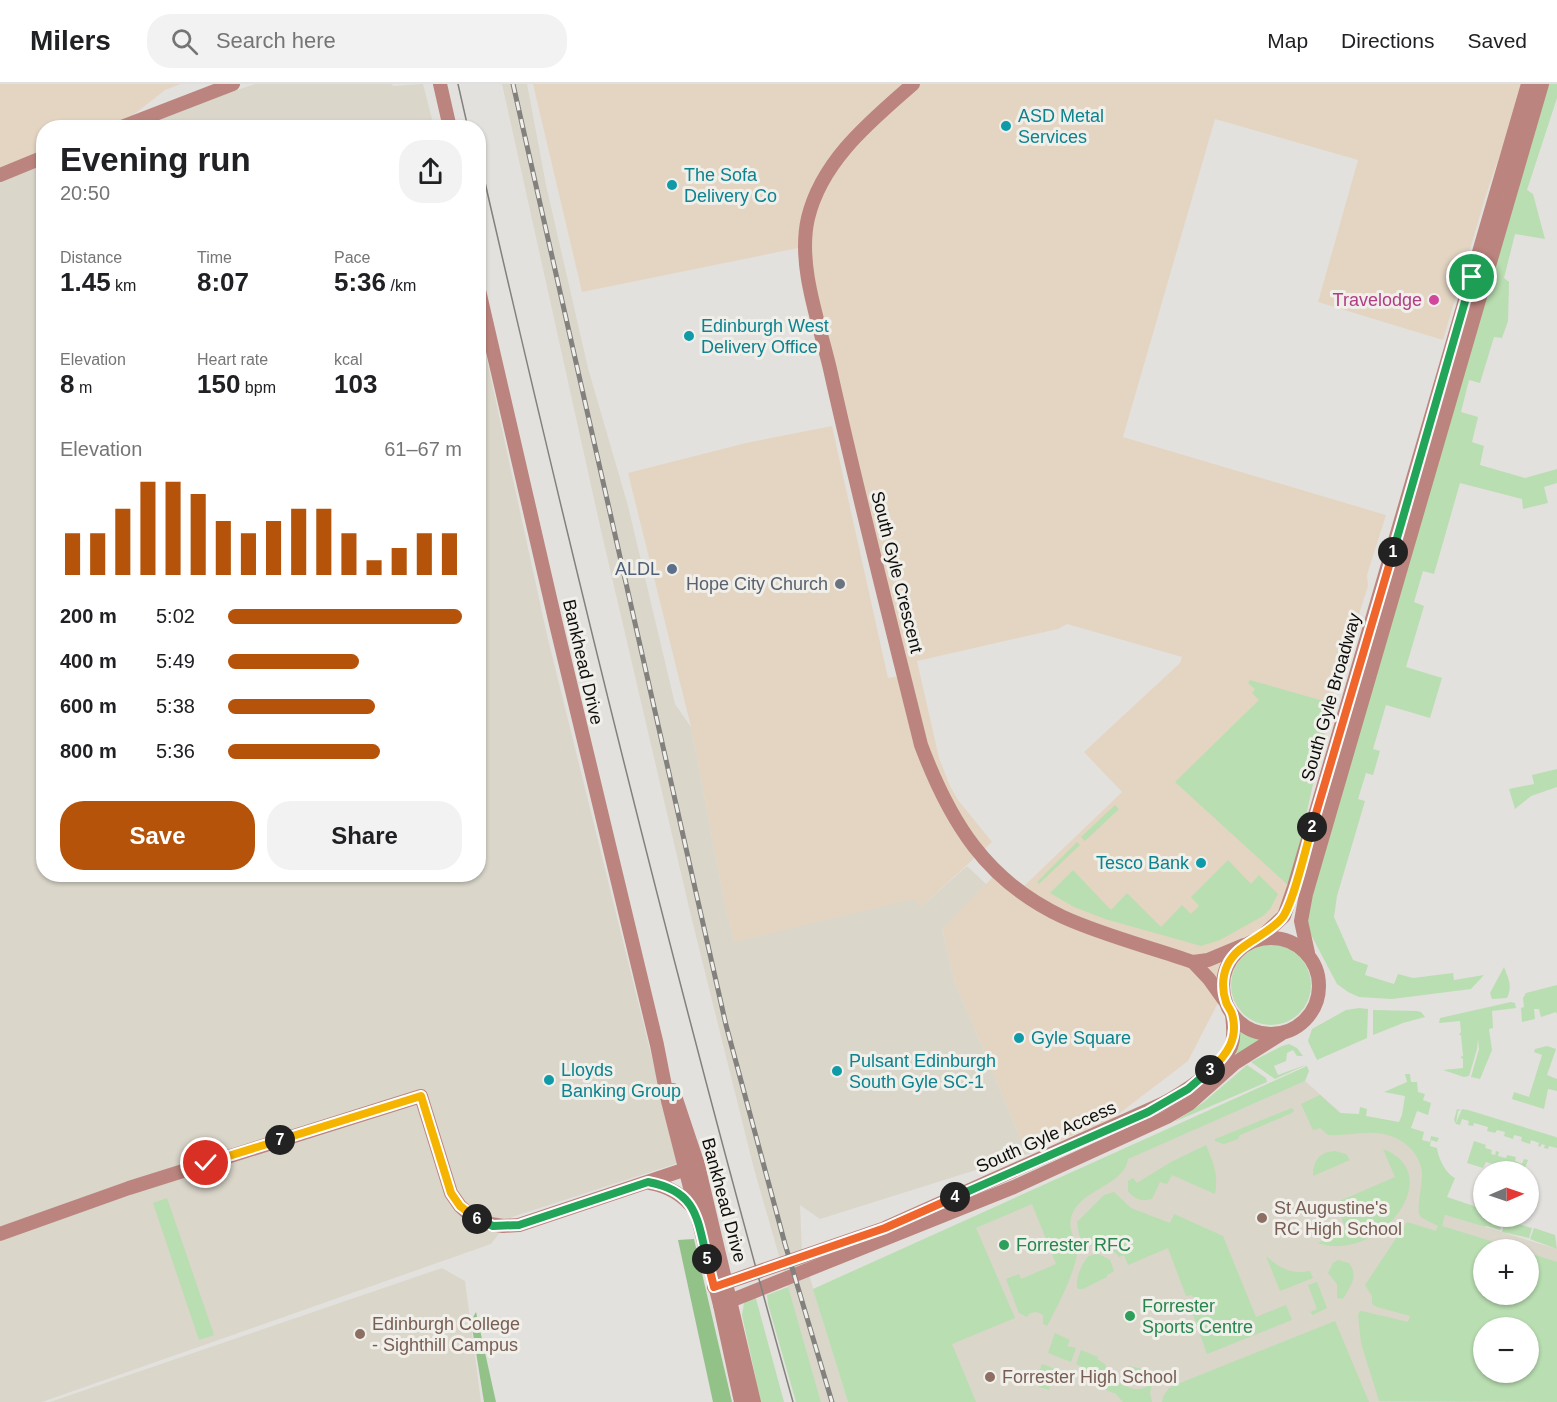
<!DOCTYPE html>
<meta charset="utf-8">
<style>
body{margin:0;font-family:Helvetica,sans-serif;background:#f2f2f2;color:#202124;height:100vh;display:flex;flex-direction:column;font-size:22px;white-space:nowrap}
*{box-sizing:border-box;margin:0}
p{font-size:20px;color:#757577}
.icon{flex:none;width:33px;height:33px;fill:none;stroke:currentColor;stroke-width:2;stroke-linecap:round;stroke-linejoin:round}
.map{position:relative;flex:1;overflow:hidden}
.sheet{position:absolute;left:36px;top:36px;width:450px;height:762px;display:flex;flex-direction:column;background:#fff;border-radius:24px;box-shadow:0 2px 4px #0004}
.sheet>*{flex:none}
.needle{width:39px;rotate:88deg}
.controls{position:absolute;left:1473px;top:1077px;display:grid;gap:12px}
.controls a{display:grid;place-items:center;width:66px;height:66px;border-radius:50%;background:#fff;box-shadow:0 2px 4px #0004;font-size:30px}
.pin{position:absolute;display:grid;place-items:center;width:51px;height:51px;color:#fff;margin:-26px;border:3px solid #fff;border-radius:50%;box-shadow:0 2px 6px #0007}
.km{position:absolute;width:30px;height:30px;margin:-15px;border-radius:50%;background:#222;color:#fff;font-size:16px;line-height:30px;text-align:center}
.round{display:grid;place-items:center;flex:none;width:63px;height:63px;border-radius:24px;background:#f2f2f2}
.overview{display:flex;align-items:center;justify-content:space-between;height:102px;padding:0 24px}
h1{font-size:33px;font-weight:800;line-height:45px}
.stats{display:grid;grid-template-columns:repeat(3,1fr);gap:9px;height:102px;padding:6px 24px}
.stats div{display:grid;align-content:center}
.stats b{font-size:26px;font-weight:800}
.stats small{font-size:16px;font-weight:400}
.stats p{font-size:16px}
.chart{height:168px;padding:12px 24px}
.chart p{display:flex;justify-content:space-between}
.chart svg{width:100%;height:108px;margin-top:6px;stroke:#b45309;stroke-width:6}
.action{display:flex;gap:12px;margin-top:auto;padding:12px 24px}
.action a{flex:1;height:69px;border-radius:24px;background:#b45309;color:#fff;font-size:24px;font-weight:800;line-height:69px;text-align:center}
.action a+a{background:#f2f2f2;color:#202124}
ul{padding:0 24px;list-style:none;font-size:20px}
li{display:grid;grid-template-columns:96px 72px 1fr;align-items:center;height:45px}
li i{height:15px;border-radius:8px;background:#b45309}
header{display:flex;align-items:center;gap:36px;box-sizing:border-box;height:84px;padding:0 30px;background:#fff;border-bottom:2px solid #e0e0e0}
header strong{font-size:28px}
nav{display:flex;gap:33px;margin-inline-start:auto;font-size:21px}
.search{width:420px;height:54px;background:#f2f2f2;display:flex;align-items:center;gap:15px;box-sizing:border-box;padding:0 21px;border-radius:24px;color:#757577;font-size:22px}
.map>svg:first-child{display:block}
</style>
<header>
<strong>Milers</strong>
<div class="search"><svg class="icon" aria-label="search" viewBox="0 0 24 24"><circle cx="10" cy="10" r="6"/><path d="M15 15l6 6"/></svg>Search here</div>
<nav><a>Map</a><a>Directions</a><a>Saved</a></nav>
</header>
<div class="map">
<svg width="1557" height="1318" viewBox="0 0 1557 1318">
<rect width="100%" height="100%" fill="#e3e1dd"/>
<g fill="#e4d5c3">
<path d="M 0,0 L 181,0 L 165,6 L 118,43 L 44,44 L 43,73 L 0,91 Z"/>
<path d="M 533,0 L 1524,0 L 1486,111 L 1443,256 L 1318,218 L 1358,76 L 1215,35 L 1123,353 L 1386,431 L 1367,491 L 1368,502 L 1334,609 L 1286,817 L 1238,880 L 1188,977 L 1112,1035 L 1027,1070 L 954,896 L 942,844 L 1001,785 L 1023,803 L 1122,708 L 1084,668 L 1180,579 L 1182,573 L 1067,540 L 1058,545 L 917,577 L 939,674 L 950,702 L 958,716 L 992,758 L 921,823 L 734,858 L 724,816 L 691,643 L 628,389 L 746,359 L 832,342 L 888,594 L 907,591 L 803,163 L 582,208 Z"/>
</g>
<g fill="#dad6ca" fill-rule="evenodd">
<path d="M 255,0 L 392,0 L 393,2 L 423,0 L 434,43 L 136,44 L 195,20 Z"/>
<path d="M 502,0 L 527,0 L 546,101 L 588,284 L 628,422 L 675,620 L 691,643 L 724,816 L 734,858 L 914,815 L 921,823 L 967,782 L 986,800 L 942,845 L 954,896 L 1027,1070 L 820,1135 L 800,1121 L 802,1168 L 848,1318 L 821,1318 L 754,1085 L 691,832 L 602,451 Z"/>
<path d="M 43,81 L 44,790 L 478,790 L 479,240 L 547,551 L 678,1079 L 512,1133 L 491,1160 L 42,1318 L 0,1318 L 0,98 Z"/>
<path d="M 1305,997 L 1341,1029 L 1409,1048 L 1445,1131 L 1557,1165 L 1557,1318 L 868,1318 L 825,1213 L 1156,1062 ZM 1484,1166 L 1528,1166 L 1528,1210 L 1484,1210 ZM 1484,1244 L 1528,1244 L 1528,1288 L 1484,1288 Z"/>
<path d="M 442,1184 L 465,1197 L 481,1318 L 50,1318 Z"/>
</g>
<g fill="#b9deb1" fill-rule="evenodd">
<path d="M 1548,0 L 1557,0 L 1557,14 L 1527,106 L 1533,110 L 1545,155 L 1515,150 L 1504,194 L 1509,198 L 1508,237 L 1502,254 L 1494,253 L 1480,299 L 1469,296 L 1461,328 L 1478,333 L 1472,358 L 1484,362 L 1480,381 L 1525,394 L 1557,385 L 1557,399 L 1544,403 L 1548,419 L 1523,425 L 1522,415 L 1460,399 L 1434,490 L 1423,487 L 1414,518 L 1424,522 L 1406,583 L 1442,594 L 1430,634 L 1386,621 L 1373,665 L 1380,667 L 1373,691 L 1366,689 L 1358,715 L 1365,717 L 1337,812 L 1334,833 L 1353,876 L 1368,881 L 1365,891 L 1394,900 L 1398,890 L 1413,894 L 1453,889 L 1454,896 L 1484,891 L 1471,905 L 1392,915 L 1359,913 L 1348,908 L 1337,900 L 1309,847 L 1307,830 Z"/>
<path d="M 1250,596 L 1331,619 L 1290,803 L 1175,698 L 1259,616 L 1252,609 L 1255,605 L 1248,599 Z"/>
<path d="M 1557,685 L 1557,703 L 1531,712 L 1515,725 L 1509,705 L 1534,700 L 1532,691 Z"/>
<path d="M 1115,721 L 1119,725 L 1085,757 L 1081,753 Z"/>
<path d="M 1077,758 L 1080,761 L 1039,800 L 1037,798 Z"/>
<path d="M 1228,776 L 1251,800 L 1259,791 L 1278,810 L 1270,825 L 1263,832 L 1220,856 L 1201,862 L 1105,835 L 1074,823 L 1050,809 L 1073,786 L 1111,826 L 1127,809 L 1161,843 L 1182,821 L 1191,830 L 1199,822 L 1191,813 Z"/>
<circle cx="1271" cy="901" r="40"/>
<path d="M 1504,883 C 1508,894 1513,902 1507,914 L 1492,915 L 1490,909 Z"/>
<path d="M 1557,901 L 1557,930 L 1556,928 L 1541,933 L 1539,925 L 1534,925 L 1535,935 L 1522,938 L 1521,924 L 1524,923 L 1523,914 L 1526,909 Z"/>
<path d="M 1511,918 L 1515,919 L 1516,924 L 1492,927 L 1493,944 L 1489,945 L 1492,966 L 1480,995 L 1471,993 L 1479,965 L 1478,955 L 1477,965 L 1469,992 L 1464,993 L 1443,986 L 1463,984 L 1463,975 L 1460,973 L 1463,972 L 1461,951 L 1459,951 L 1461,948 L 1460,937 L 1439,939 L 1440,934 Z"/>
<path d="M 1359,924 L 1368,925 L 1367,954 L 1317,976 L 1308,957 L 1312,945 L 1346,926 Z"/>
<path d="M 1373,926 L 1417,927 L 1421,928 L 1425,933 L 1403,939 L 1373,951 Z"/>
<path d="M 1241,946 L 1267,955 L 1241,972 L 1235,968 Z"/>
<path d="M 1289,960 L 1297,964 L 1303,972 L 1297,972 L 1293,966 L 1287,969 L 1286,977 L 1274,982 L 1278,991 L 1308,980 L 1275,995 L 1251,978 L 1282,962 Z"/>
<path d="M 1547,962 L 1556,965 L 1547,991 L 1557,995 L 1557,1007 L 1548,1005 L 1544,1025 L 1512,1015 L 1514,1008 L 1529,1013 L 1542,971 L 1534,968 L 1535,965 Z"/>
<path d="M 1247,981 L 1266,994 L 1267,998 L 1174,1038 L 1204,1018 Z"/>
<path d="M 1307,982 L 1309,987 L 1305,997 L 1128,1075 C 1125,1100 1084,1105 1073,1128 C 1065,1147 1078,1154 1077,1169 C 1075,1188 1057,1224 1047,1242 L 1043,1240 L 1043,1231 L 1037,1228 L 1030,1229 L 1027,1233 L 1019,1229 L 1006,1195 L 1019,1190 L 1021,1195 L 1056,1180 L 1032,1120 L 976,1144 L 1015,1234 L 952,1260 L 976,1318 L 848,1318 L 813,1205 Z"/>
<path d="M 1405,990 L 1410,990 L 1411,998 L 1417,998 L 1418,1008 L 1425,1010 L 1423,1016 L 1431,1019 L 1428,1031 L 1417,1027 L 1411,1044 L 1424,1048 L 1422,1056 L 1430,1058 L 1431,1052 L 1439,1054 L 1437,1058 L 1431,1056 L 1430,1062 L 1437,1064 C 1438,1074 1446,1090 1455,1094 L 1447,1113 L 1477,1123 L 1476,1126 L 1483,1128 L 1484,1132 L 1497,1133 L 1504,1135 L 1500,1146 L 1486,1142 L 1485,1143 L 1445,1131 L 1442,1142 L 1517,1165 L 1484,1166 L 1484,1210 L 1528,1210 L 1529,1169 L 1557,1178 L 1557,1318 L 1379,1317 L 1361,1259 L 1358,1231 L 1360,1227 L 1362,1227 L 1408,1238 L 1410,1232 L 1377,1223 L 1372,1220 L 1372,1212 L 1365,1201 L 1407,1138 L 1436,1147 L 1438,1142 L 1422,1134 L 1419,1130 C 1417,1116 1423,1102 1422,1088 C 1419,1065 1398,1050 1375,1049 C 1360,1048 1344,1052 1328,1051 L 1320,1044 L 1313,1046 L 1301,1020 L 1320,1011 L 1340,1029 L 1359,1030 L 1360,1023 L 1367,1025 L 1366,1032 L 1399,1038 L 1402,1031 L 1405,1012 L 1384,1008 L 1407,998 ZM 1484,1244 L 1528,1244 L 1528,1288 L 1484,1288 Z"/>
<path d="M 1292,1024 L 1294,1027 L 1292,1029 L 1240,1051 L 1238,1055 L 1224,1060 L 1215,1057 L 1215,1055 Z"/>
<path d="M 1457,1025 L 1461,1026 L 1458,1027 L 1456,1039 L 1462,1025 L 1468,1026 L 1556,1053 L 1557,1054 L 1557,1068 L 1557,1064 L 1549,1062 L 1548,1065 L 1544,1064 L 1545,1061 L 1542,1060 L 1540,1063 L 1538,1062 L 1539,1059 L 1531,1056 L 1530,1060 L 1521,1057 L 1522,1053 L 1514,1051 L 1513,1055 L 1504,1052 L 1505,1048 L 1497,1046 L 1495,1049 L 1487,1047 L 1488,1043 L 1474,1039 L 1473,1042 L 1468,1041 L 1469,1037 L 1462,1035 L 1460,1041 L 1456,1040 L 1454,1036 Z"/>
<path d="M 1474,1057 L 1486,1061 L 1485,1064 L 1492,1066 L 1491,1070 L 1495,1071 L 1496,1067 L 1499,1068 L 1498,1072 L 1506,1074 L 1507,1071 L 1516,1073 L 1515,1077 L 1522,1080 L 1524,1075 L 1528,1076 L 1524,1087 L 1515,1087 L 1486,1078 L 1483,1084 L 1467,1079 Z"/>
<path d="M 1206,1061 C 1213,1078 1219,1092 1215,1110 L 1172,1091 L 1167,1100 L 1160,1098 L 1152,1115 C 1142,1118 1134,1115 1128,1107 L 1128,1097 L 1133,1094 L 1137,1099 L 1171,1078 Z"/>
<path d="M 1383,1065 C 1450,1091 1377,1180 1318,1159 L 1346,1145 L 1335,1119 L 1395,1093 Z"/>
<path d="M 1335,1067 L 1346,1070 L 1350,1076 L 1313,1092 C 1313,1076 1320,1068 1335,1067 Z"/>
<path d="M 1114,1108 L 1131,1124 L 1170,1139 L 1174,1130 L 1223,1152 L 1256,1233 L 1286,1221 L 1292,1236 L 1207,1270 L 1191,1225 L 1197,1221 L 1192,1211 L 1186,1212 L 1168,1164 L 1128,1181 L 1124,1171 L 1119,1173 C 1110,1159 1098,1165 1084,1160 L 1079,1151 L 1077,1138 L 1104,1111 Z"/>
<path d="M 167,1114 L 214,1251 L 199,1256 L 153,1119 Z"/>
<path d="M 1505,1136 L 1532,1144 L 1529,1154 L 1502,1148 Z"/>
<path d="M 1534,1144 L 1555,1151 L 1557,1165 L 1530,1155 Z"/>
<path d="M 1099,1170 L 1110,1176 L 1114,1187 L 1107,1191 L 1107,1193 L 1083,1205 L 1078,1205 C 1074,1197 1082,1178 1089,1172 C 1092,1171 1096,1170 1099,1170 Z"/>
<path d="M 1266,1172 C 1279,1184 1292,1191 1310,1187 L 1313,1194 L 1280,1207 Z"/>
<path d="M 1338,1176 L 1349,1179 C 1359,1193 1350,1202 1343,1215 L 1337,1214 L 1337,1200 L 1328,1189 L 1333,1179 Z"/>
<path d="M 1317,1198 L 1327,1224 L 1313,1231 L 1310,1228 L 1317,1225 L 1308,1201 Z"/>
<path d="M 788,1203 L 789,1206 L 821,1318 L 796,1318 L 768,1220 L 767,1211 Z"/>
<path d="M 755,1211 L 784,1318 L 761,1318 L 742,1231 L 744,1219 Z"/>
<path d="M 1335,1237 L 1369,1318 L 1162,1318 L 1164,1311 L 1170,1303 Z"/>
<path d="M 1055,1249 L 1070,1256 L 1067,1262 L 1076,1264 L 1071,1278 L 1048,1269 Z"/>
<path d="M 1081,1266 L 1098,1273 L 1097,1275 L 1105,1280 L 1111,1296 C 1130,1302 1133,1311 1152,1300 L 1150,1309 L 1152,1318 L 1123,1318 L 1116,1310 L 1106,1306 L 1108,1300 L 1093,1296 L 1095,1289 L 1076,1280 Z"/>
<path d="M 1042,1280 L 1056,1285 L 1049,1306 L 1039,1303 C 1035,1294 1039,1288 1042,1280 Z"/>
<path d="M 1129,1282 L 1152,1287 L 1153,1292 C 1144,1300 1134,1300 1124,1295 Z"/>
</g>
<g fill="#92c288">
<path d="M 694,1155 L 732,1318 L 713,1318 L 678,1156 Z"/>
<path d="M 476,1228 L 496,1318 L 484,1318 L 471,1237 Z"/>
</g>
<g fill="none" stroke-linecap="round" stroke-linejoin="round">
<g stroke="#bc847e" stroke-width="14">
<path d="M 440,0 L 450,44"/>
<path d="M 913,0 C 871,37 822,76 808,134 C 797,181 819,238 830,285 C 858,411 890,536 921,661 C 950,738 986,797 1063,833 C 1105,852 1150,863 1193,878 L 1208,876 L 1244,861"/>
<path d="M 119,44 L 233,0"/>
<path d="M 0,91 L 44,73"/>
<path d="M 478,202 L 556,540 L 657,961 L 668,1017 L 720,1221 L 741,1318"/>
<circle cx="1271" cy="902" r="48"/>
<path d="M 1259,855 L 1284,832 L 1294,803 L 1528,0"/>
<path d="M 1308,869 L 1301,837 L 1306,810 L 1542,0"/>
<path d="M 1193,878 L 1209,895 L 1224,916"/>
<path d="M 673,1006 L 698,1081 L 754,1318"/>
<path d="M 650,1099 C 668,1102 682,1110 694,1125"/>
<path d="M 0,1150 L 129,1104 L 421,1012 L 451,1109 L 460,1122 L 470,1131 L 485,1139 L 503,1142 L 519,1141 L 698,1081"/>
<path d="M 714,1203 L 885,1144 L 1162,1020 C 1181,1010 1223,983 1231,963 C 1235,952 1233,941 1232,930"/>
<path d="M 720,1221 L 1014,1103 L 1167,1033 L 1189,1020 L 1235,979 L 1281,950"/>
</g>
<g stroke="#82817e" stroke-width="1.5">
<path d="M 458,0 L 468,44"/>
<path d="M 478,68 C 574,487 677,904 793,1318"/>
</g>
<g stroke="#82817e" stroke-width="5">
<path id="rail" d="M 513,0 L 726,941 L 785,1160 L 832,1318"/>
</g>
<use href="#rail" stroke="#f0efea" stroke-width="3" stroke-dasharray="9" stroke-linecap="butt"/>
</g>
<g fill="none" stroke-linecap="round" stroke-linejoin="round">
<g stroke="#fff" stroke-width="12">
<path id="split-1" d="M 1393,468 L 1472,193"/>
</g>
<g stroke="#fff" stroke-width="12">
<path id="split-2" d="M 1312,743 L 1393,468"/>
</g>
<g stroke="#fff" stroke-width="12">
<path id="split-3" d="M 1210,986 C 1227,971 1239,954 1232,930 C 1231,926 1227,922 1226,918 C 1222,907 1222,893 1227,882 C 1237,859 1265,854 1282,834 C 1293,821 1306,763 1312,743"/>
</g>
<g stroke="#fff" stroke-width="12">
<path id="split-4" d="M 955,1113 L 1148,1028 L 1188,1005 L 1210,986"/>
</g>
<g stroke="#fff" stroke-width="12">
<path id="split-5" d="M 707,1175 L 714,1203 L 885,1144 L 955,1113"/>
</g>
<g stroke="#fff" stroke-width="12">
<path id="split-6" d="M 477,1135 L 493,1142 L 519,1141 L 648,1098 C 697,1107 697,1134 707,1175"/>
</g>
<g stroke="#fff" stroke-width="12">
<path id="split-7" d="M 280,1056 L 421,1012 L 451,1109 L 460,1122 L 477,1135"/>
</g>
<g stroke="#fff" stroke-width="12">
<path id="split-8" d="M 206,1079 L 280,1056"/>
</g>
<use href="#split-1" stroke="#22a559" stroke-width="8"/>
<use href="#split-2" stroke="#f0652b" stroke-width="8"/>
<use href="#split-3" stroke="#f5b400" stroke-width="8"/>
<use href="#split-4" stroke="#22a559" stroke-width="8"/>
<use href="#split-5" stroke="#f0652b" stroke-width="8"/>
<use href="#split-6" stroke="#22a559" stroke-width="8"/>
<use href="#split-7" stroke="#f5b400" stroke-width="8"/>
<use href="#split-8" stroke="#f5b400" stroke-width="8"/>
</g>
<g fill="#0f9aa8" stroke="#f0efea" stroke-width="2">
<circle cx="1006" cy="42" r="6"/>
<circle cx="672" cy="101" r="6"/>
<circle cx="689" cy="252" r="6"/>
<circle cx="1201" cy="779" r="6"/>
<circle cx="1019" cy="954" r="6"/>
<circle cx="837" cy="987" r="6"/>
<circle cx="549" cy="996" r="6"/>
</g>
<circle fill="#d1479c" stroke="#f0efea" stroke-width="2" cx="1434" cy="216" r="6"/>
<circle fill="#5c6f8a" stroke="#f0efea" stroke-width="2" cx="672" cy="485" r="6"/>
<circle fill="#6b7280" stroke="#f0efea" stroke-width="2" cx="840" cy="500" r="6"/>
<g fill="#8d6e63" stroke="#f0efea" stroke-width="2">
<circle cx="1262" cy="1134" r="6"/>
<circle cx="360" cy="1250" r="6"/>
<circle cx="990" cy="1293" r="6"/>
</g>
<g fill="#2e9e5b" stroke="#f0efea" stroke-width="2">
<circle cx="1004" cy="1161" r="6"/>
<circle cx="1130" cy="1232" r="6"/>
</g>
<g text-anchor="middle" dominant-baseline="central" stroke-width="6" stroke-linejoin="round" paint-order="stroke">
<g font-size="18" fill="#0d838f" stroke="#f0efea" text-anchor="start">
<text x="1018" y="32">ASD Metal<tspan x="1018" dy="21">Services</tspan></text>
<text x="684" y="91">The Sofa<tspan x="684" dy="21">Delivery Co</tspan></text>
<text x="701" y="242">Edinburgh West<tspan x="701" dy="21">Delivery Office</tspan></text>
<text x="1189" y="779" text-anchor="end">Tesco Bank</text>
<text x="1031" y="954">Gyle Square</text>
<text x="849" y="977">Pulsant Edinburgh<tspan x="849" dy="21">South Gyle SC-1</tspan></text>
<text x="561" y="986">Lloyds<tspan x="561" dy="21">Banking Group</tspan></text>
</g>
<g font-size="18" fill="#b23c85" stroke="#f0efea" text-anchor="end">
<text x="1422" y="216">Travelodge</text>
</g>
<g font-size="18" fill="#4e5e75" stroke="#f0efea" text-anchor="end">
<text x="660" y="485">ALDL</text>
</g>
<g font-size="18" fill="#0f0e0d" stroke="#f0efea">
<text transform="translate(897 488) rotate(76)">South Gyle Crescent</text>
<text transform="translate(583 578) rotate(77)">Bankhead Drive</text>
<text transform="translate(1331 613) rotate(-74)">South Gyle Broadway</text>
<text transform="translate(1046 1053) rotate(-24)">South Gyle Access</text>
<text transform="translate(724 1116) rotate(75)">Bankhead Drive</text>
</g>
<g font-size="18" fill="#5b616d" stroke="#f0efea" text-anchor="end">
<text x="828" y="500">Hope City Church</text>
</g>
<g font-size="18" fill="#785e54" stroke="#f0efea" text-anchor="start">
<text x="1274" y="1124">St Augustine's<tspan x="1274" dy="21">RC High School</tspan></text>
<text x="372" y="1240">Edinburgh College<tspan x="372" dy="21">- Sighthill Campus</tspan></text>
<text x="1002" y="1293">Forrester High School</text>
</g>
<g font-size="18" fill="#27864d" stroke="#f0efea" text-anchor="start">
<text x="1016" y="1161">Forrester RFC</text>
<text x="1142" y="1222">Forrester<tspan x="1142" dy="21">Sports Centre</tspan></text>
</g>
</g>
</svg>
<div class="controls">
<a><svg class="needle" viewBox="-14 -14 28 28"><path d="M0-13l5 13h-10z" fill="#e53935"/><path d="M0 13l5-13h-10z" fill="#757577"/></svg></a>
<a>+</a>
<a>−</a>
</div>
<div class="pin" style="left:1472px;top:193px;background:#1e9e55"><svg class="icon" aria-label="arrive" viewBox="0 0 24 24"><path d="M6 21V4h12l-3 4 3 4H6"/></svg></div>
<div class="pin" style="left:206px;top:1079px;background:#d93025"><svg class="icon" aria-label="check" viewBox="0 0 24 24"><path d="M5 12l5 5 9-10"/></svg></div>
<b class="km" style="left:1393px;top:468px">1</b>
<b class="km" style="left:1312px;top:743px">2</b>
<b class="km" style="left:1210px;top:986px">3</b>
<b class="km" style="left:955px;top:1113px">4</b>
<b class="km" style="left:707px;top:1175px">5</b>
<b class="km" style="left:477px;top:1135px">6</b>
<b class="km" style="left:280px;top:1056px">7</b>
<section class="sheet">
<div class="overview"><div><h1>Evening run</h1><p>20:50</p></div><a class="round"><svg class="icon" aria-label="share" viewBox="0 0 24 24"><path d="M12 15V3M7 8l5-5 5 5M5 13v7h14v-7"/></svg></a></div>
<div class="stats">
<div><p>Distance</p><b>1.45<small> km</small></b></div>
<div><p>Time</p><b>8:07</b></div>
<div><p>Pace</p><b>5:36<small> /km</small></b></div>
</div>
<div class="stats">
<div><p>Elevation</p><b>8<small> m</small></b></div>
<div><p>Heart rate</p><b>150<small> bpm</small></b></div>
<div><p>kcal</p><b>103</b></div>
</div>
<div class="chart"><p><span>Elevation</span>61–67 m</p>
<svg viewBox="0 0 160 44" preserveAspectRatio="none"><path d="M5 44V27M15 44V27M25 44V17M35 44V6M45 44V6M55 44V11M65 44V22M75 44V27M85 44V22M95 44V17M105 44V17M115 44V27M125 44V38M135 44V33M145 44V27M155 44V27"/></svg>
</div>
<ul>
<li><b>200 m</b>5:02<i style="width:100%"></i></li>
<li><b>400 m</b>5:49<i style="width:56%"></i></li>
<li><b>600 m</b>5:38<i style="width:63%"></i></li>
<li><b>800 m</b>5:36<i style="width:65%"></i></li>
</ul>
<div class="action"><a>Save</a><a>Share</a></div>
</section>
</div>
